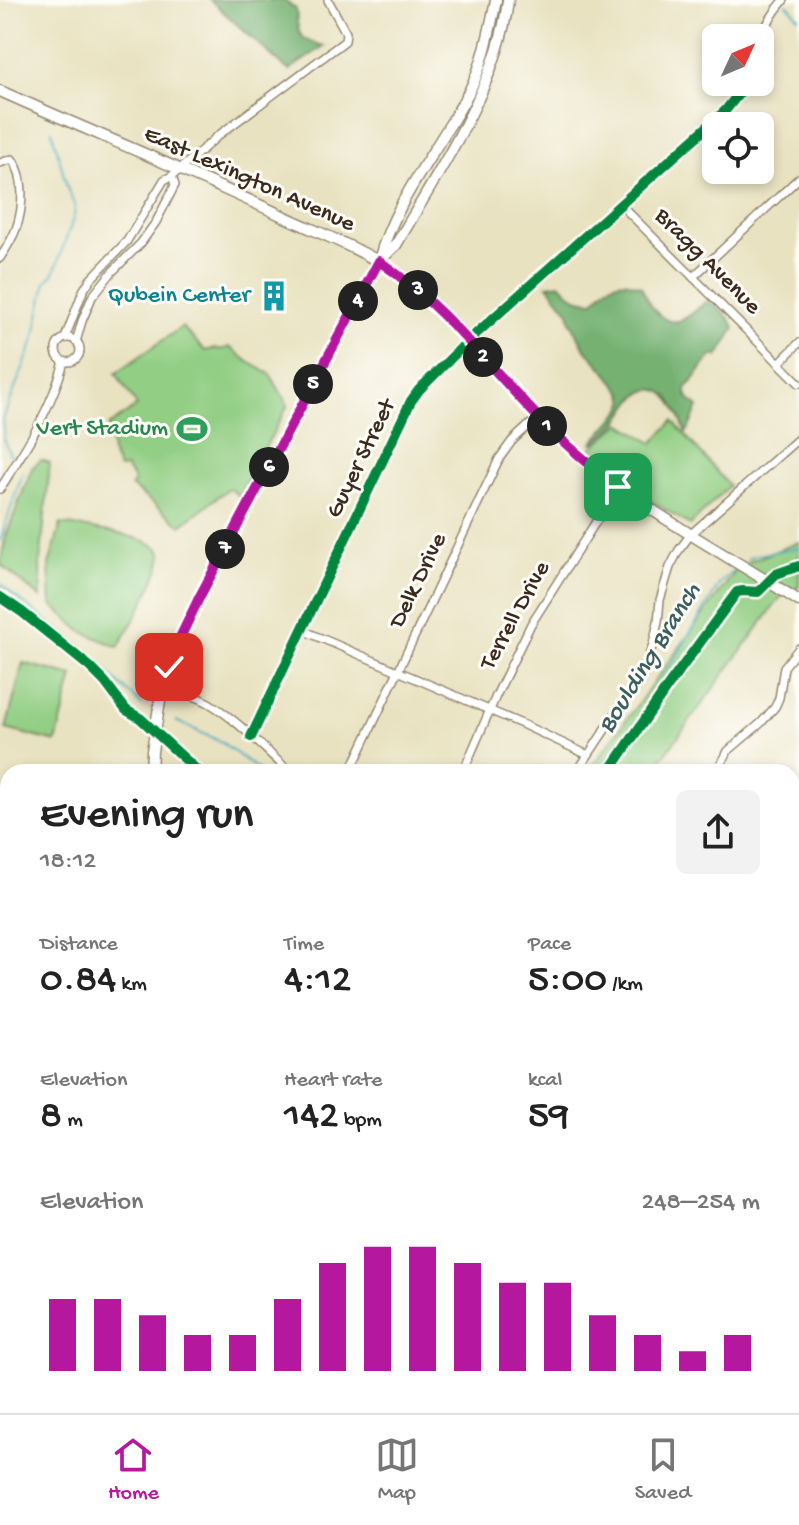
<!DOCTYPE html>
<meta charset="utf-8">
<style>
body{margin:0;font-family:"Gochi Hand",sans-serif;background:#f2f2f2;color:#222;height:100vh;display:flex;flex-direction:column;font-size:30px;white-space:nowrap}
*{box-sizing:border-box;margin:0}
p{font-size:26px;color:#767676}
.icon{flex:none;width:44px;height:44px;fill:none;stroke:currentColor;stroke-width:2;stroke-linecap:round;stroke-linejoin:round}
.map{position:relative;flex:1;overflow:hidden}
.panel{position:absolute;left:0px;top:764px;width:800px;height:650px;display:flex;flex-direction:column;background:#fff;border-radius:24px 24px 0 0;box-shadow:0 4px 12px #0003}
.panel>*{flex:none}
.needle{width:52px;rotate:46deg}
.tools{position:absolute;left:702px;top:24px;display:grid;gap:16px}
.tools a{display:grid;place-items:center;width:72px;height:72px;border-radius:12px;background:#fff;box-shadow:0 4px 12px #0003;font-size:40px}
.pin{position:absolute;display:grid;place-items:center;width:68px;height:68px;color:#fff;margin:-34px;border-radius:16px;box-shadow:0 4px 12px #0006}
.km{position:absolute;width:40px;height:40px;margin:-20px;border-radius:50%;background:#222;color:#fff;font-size:22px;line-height:40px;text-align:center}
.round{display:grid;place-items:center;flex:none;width:84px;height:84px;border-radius:12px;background:#f2f2f2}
.headline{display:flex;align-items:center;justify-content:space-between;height:136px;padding:0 40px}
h1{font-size:44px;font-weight:600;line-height:60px}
.figures{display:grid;grid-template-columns:repeat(3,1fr);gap:12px;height:136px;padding:8px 40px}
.figures div{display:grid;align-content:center}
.figures b{font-size:40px;font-weight:600}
.figures small{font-size:22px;font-weight:400}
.figures p{font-size:22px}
.chart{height:224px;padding:16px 40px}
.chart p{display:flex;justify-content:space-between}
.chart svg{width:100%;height:144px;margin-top:8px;stroke:#b5179e;stroke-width:6}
.tabs{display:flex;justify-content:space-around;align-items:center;height:112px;border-top:2px solid #e0e0e0;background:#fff;font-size:22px;color:#767676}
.tabs a{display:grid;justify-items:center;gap:4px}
.tabs .active{color:#b5179e}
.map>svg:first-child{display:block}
</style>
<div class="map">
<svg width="799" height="1413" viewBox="0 0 799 1413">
<rect width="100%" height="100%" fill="#fdfcf7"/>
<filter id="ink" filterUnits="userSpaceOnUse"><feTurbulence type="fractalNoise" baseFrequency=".0125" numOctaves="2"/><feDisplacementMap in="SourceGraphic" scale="16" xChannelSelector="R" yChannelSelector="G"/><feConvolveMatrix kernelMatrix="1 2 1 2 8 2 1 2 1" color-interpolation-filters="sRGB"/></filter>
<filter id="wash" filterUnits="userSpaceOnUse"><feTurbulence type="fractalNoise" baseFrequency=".006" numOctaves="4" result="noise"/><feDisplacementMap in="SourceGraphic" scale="32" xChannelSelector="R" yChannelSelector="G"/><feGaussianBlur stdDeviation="1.8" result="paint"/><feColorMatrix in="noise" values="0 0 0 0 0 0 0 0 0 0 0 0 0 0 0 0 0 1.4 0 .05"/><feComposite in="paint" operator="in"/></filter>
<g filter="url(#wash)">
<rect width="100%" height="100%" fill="#e9e2c1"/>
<g fill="#92ce83" stroke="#667c50" stroke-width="2">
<path d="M 182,327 L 205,351 C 216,346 219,353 229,347 L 250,363 L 270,374 L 288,405 L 239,496 L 229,488 L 181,525 L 131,486 L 134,484 L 133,478 L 126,468 L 119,469 L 112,454 L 109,426 L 137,406 L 116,373 Z"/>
<path d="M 673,421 L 729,486 L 690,525 L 653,502 L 585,454 L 621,423 L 653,443 Z"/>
<path d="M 41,460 L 50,463 L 40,564 L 41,598 L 0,564 L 6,536 L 32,468 Z"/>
<path d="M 61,524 C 81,528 153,535 161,552 C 167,565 127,633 118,647 L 81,631 L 51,604 L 49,565 Z"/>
<path d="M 799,542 L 799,587 L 783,594 L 652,772 L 588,772 L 740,565 Z"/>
<path d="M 23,663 L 73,676 L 56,742 L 6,729 Z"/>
</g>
<g fill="#75b171" stroke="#586e48" stroke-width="2">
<path d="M 210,0 L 283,0 L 296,9 C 298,35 297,40 324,46 L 289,70 L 283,66 Z"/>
<path d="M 625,281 L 641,286 C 644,294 648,301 653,308 C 672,333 687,319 705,302 C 717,304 730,317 735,328 L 718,357 L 714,355 C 702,364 701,371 693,381 C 690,385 685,386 686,392 C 686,398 694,404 698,407 L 688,430 L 686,433 C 680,416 667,378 642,393 C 631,399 626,412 618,422 C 611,429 603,436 595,443 L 592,443 L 621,411 L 625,402 L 623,393 L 607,373 L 585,349 L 571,322 L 569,312 L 548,285 L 560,283 C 572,296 575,300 594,301 C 606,289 606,283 625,281 Z"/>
</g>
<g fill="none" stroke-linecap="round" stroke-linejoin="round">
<g stroke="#3eabbd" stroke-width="2">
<path d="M 787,4 L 799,17"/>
<path d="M 11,456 L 4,441 L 3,419 L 34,340 L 46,282 L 54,273 L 74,216 L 75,207 L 67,187 L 52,131"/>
<path d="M 0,541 L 23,472"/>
<path d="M 748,558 C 764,551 782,552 799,548"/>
<path d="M 0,583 L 13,595 L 75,643 L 142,705"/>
<path d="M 176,721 L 221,742 L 261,772"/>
<path d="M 600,772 L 636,725 L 720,583 L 736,569"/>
<path d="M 525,1413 L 525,1406"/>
</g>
</g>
</g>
<g filter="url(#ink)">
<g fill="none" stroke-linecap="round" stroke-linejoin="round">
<g stroke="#928670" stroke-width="10">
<g id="minor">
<path d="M 760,41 C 765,25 773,13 784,0"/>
<path d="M 0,163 L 12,159 C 26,176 23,210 16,229 C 12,240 6,249 0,258"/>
<path d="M 620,204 L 799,383"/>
<path d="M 693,277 L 799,178"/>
<circle cx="68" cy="350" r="12"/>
<path d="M 65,338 L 83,291 L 90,280 L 127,241 L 164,180 L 172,176 L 219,135 L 345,41 L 346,33 L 328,0"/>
<path d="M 76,342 L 82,321 L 92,297 L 112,272 L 141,243 L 156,222 L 175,185 L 172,176"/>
<path d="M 779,363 L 799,343"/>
<path d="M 0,489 C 27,446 50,412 64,362"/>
<path d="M 302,630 L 524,725 L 588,755"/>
<path d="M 162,688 C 179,691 195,695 209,703 C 239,721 264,749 290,772"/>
<path d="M 251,737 L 411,401 L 419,390 L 469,340 L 725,111 L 748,82"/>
<path d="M 350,772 L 499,459 L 512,441 L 538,417"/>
<path d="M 463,772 L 496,696 L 531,624 L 618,487"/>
<path d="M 577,772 L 644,671 L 653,644 L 658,622 L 660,600 L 670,567 L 679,550 L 691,534 L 799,438"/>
<path d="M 717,772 L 728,751 L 761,723 L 775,707 L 779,698 L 784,667 L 799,648"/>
<path d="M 792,795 L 799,787"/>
<path d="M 792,923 L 799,915"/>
<path d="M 0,1112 L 8,1107"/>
<path d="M 0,1122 L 8,1118"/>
<path d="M 792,1368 L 799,1375"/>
<path d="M 14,1406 L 20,1413"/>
<path d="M 699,1406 L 705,1413"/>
<path d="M 267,1413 L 286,1406"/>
<path d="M 335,1413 L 335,1406"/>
<path d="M 474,1413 L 482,1406"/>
<path d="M 587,1413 L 592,1406"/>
</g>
</g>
<g stroke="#928670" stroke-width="12">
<path id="tertiary" d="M 792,1160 L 799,1161"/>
</g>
<g stroke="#928670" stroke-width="13">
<g id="secondary">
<path d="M 0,91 C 94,133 190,172 283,216 C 319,233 359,248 392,270 C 460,318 506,390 568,446 C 637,508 721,551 799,601"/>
<path d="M 380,260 L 396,245 C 438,172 499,84 508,0"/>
<path d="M 151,772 L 152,751 L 162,688 L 177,644 L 200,596 L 379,261 C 394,202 436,152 465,99 C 483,68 489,34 496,0"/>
<path d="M 0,1387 L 8,1379"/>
<path d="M 0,1405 L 8,1398"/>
</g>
</g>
<use href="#minor" stroke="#fff" stroke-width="7"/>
<use href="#tertiary" stroke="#fff" stroke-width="9"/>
<use href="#secondary" stroke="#fff" stroke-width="10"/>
<g stroke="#fdfcf7" stroke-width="15">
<g id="cycleway">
<path d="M 0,597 L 22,612 L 90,667 L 105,682 L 126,710 L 140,718 L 199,772"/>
<path d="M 251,737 L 411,401 L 419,390 L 469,340 L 725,111 L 748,82"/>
<path d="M 609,772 L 668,686 L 737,592 L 743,591 L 758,592 L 776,574 L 799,566"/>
</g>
</g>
<use href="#cycleway" stroke="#00873e" stroke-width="10"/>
</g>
</g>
<g fill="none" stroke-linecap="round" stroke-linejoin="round" filter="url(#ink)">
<g stroke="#fff" stroke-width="16">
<path id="route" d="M 169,667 L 177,644 L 200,596 L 379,261 C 444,306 484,361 538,417 C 563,443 590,465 618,487"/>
</g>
<use href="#route" stroke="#b5179e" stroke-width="10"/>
</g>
<defs>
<g id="building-bare" transform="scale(2.4)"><path d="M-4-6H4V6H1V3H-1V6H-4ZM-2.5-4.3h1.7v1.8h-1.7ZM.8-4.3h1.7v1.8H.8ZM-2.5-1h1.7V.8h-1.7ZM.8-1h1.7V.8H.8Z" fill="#0f9aa8" stroke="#fdfcf7" stroke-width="2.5" paint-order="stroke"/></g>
<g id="stadium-bare" transform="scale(2.4)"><path d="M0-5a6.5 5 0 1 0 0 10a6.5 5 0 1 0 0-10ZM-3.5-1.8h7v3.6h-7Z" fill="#2e9e5b" stroke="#fdfcf7" stroke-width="2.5" paint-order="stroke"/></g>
</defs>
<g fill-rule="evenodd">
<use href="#building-bare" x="274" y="296"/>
<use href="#stadium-bare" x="192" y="429"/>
</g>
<g text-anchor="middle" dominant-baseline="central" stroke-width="6" stroke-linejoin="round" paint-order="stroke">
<g font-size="24" fill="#3b2a1e" stroke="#fdfcf7">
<text transform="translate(249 180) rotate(24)">East Lexington Avenue</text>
<text transform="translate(707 262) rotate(45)">Bragg Avenue</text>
<text transform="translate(362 459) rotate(-64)">Guyer Street</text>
<text transform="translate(419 581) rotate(-64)">Delk Drive</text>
<text transform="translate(516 616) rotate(-61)">Terrell Drive</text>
</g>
<g font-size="24" fill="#0d838f" stroke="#fdfcf7" text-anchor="end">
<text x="250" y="296">Qubein Center</text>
</g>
<g font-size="24" fill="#27864d" stroke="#fdfcf7" text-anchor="end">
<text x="168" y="429">Vert Stadium</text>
</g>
<g font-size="26" font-style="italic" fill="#3c5e5e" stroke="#fdfcf7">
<text transform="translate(651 659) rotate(-58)">Boulding Branch</text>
</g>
</g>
</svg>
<div class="tools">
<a><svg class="needle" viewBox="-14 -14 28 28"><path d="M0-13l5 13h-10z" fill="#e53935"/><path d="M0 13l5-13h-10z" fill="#767676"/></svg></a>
<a><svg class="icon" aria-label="locate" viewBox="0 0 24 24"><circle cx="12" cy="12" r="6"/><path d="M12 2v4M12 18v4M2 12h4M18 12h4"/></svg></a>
</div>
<div class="pin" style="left:618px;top:487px;background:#1e9e55"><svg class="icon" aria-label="arrive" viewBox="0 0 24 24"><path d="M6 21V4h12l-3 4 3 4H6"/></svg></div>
<div class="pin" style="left:169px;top:667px;background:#d93025"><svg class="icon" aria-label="check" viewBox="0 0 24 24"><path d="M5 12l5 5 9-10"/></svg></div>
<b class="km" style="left:547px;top:426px">1</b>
<b class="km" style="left:483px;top:357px">2</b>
<b class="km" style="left:418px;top:290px">3</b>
<b class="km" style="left:358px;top:301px">4</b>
<b class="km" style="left:313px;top:384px">5</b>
<b class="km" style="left:269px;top:467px">6</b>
<b class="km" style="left:225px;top:549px">7</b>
<section class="panel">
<div class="headline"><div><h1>Evening run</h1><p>18:12</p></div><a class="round"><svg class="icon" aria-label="share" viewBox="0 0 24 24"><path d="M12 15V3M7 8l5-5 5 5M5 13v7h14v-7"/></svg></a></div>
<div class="figures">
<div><p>Distance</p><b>0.84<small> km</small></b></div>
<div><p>Time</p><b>4:12</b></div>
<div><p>Pace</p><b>5:00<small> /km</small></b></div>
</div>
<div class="figures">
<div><p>Elevation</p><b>8<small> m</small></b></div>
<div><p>Heart rate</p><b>142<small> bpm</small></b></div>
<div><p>kcal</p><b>59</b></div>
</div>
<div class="chart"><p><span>Elevation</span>248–254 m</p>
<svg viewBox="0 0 160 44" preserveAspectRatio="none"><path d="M5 44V22M15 44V22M25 44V27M35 44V33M45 44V33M55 44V22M65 44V11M75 44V6M85 44V6M95 44V11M105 44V17M115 44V17M125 44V27M135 44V33M145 44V38M155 44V33"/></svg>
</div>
</section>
</div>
<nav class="tabs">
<a class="active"><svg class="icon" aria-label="home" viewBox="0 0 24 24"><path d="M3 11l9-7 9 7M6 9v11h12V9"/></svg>Home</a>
<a><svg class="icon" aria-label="map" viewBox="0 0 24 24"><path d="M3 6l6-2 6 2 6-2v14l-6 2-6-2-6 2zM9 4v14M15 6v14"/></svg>Map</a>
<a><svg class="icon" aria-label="saved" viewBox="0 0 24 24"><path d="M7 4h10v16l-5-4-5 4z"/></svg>Saved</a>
</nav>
